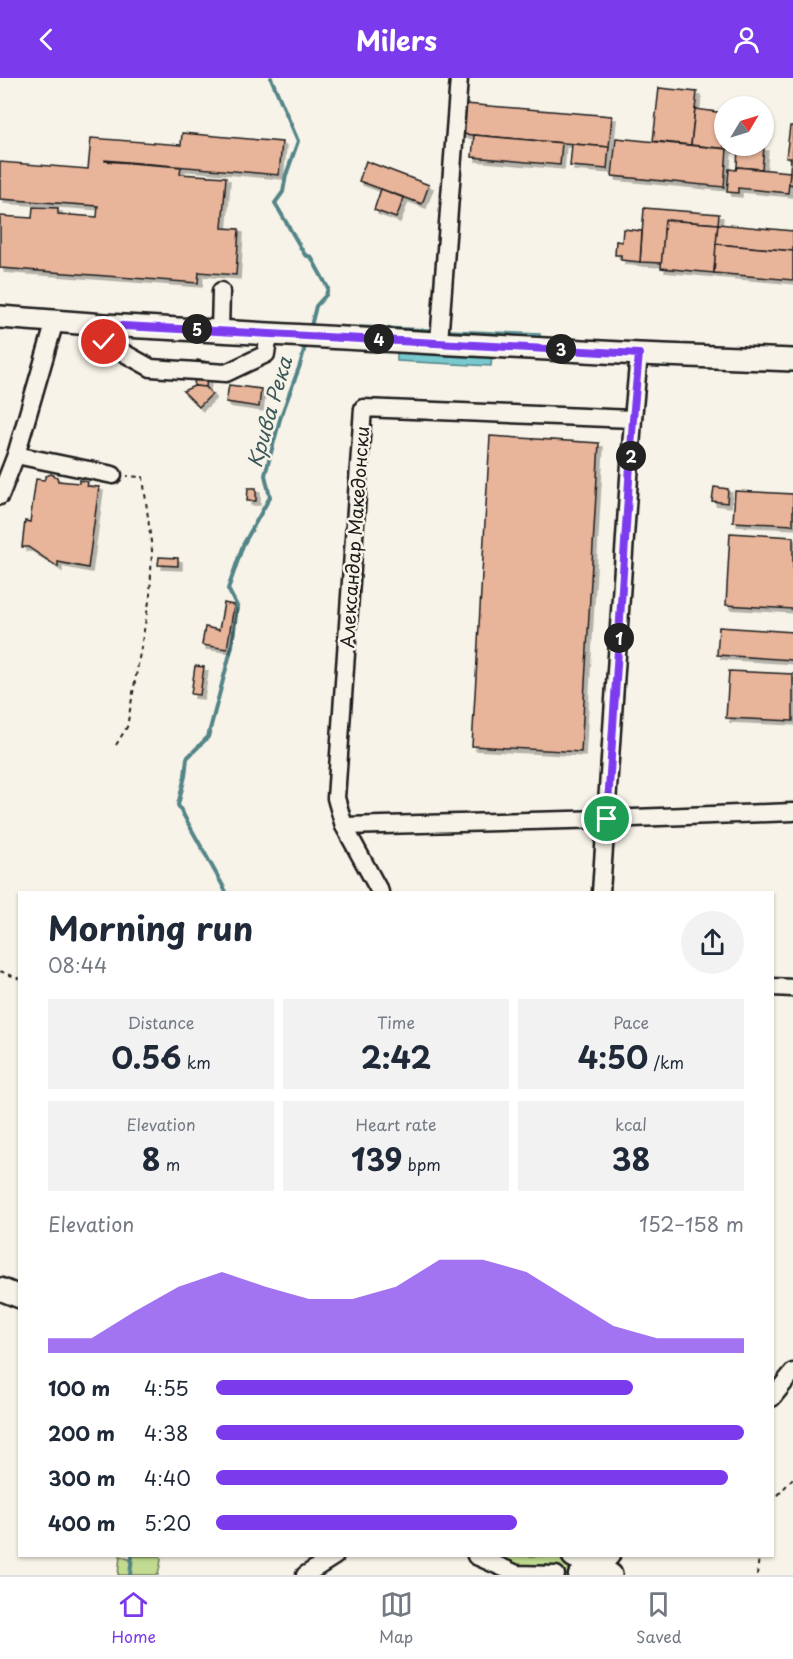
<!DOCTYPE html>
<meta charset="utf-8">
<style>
body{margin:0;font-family:"Playpen Sans",sans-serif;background:#f2f2f3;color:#1f2937;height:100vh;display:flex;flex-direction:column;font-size:22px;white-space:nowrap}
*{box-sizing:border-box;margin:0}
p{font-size:20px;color:#747a83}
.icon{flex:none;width:33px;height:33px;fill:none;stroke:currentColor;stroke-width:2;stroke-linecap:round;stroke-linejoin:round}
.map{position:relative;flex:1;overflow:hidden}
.drawer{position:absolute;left:18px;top:813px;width:756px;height:666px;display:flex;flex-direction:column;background:#fff;border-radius:0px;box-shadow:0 2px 4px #0004}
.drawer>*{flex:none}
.needle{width:39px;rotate:52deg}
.controls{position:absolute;left:714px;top:18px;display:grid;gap:12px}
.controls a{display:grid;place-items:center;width:60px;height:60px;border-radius:50%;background:#fff;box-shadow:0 2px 4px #0004;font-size:30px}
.pin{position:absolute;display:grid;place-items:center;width:51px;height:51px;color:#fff;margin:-26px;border:3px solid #fff;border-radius:50%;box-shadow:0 2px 6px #0007}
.km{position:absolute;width:30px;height:30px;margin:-15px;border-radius:50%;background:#222;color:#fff;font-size:16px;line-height:30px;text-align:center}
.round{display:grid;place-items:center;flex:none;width:63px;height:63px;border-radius:32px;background:#f2f2f3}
.headline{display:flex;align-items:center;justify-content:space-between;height:102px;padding:0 30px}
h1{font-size:33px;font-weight:700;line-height:45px}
.metrics{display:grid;grid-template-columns:repeat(3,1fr);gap:9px;height:102px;padding:6px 30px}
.metrics div{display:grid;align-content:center;border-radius:0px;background:#f2f2f3;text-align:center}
.metrics b{font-size:30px;font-weight:700}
.metrics small{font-size:16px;font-weight:400}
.metrics p{font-size:16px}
.chart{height:168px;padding:12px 30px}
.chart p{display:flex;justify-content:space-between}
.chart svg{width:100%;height:108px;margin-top:6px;fill:#7c3aed;opacity:.7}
ul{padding:0 30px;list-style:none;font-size:20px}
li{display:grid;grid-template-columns:96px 72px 1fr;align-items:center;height:45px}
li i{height:15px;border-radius:8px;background:#7c3aed}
header{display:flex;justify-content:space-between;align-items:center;height:78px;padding:0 30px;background:#7c3aed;color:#fff;font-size:27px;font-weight:700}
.tab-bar{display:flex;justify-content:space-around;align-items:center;height:84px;border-top:2px solid #e0e1e3;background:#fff;font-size:16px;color:#747a83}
.tab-bar a{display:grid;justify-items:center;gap:3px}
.tab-bar .active{color:#7c3aed}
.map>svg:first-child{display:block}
</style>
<header><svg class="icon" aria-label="back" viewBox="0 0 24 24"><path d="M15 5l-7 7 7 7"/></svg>Milers<svg class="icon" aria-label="person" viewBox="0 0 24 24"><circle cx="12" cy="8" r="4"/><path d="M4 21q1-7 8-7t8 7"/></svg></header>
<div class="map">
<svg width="793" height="1497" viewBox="0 0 793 1497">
<defs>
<filter id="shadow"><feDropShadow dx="4" dy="4" stdDeviation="0" flood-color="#0004"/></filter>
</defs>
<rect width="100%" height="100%" fill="#f7f3e8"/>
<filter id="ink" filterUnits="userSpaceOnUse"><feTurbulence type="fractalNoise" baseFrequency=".0167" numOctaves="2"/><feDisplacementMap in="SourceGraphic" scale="12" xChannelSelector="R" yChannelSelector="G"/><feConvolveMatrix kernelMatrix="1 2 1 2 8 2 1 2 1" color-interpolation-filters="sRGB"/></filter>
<g filter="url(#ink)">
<g fill="#c2db91" stroke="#6f7c56" stroke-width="1.5">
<path d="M 120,1478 L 131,1482 L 132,1478 L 160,1478 L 161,1482 L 158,1497 L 118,1497 Z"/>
<path d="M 476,1478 L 573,1478 L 577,1497 L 556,1497 Z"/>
</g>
<path fill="#78c9ce" stroke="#538487" stroke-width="1.5" d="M 360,248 L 540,256 L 539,278 L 492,277 L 491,288 L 397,283 L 397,272 L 359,269 Z"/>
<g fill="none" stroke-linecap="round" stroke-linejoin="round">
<g stroke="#538487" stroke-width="4">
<path d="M 271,0 L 298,63 L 286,97 L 283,114 L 275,125 L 305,177 L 311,179 L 328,210 L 326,217 L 316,228 L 310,252"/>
<path d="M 226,814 L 223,808 L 178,727 L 185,698 L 187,680 L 208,659 L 232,568 L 237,528 L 228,511 L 243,467 L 270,419 L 265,397 L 280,341 L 300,287 L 306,265"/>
<path d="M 130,1497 L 132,1478"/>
</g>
</g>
<g fill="#e8b49a" stroke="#1c1c1c" stroke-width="1.5" filter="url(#shadow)">
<path d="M 659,10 L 697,14 L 691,67 L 653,63 Z"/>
<path d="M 465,26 L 612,38 L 609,69 L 462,56 Z"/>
<path d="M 695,31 L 724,35 L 724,68 L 738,68 L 738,72 L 691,67 Z"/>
<path d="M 790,48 L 793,48 L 793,107 L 789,106 L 791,80 L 786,80 Z"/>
<path d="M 182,55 L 282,64 L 279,97 L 105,82 L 105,83 L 181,89 L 180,96 L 226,99 L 222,150 L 239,151 L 236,197 L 199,194 L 198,205 L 0,190 L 0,138 L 32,140 L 33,129 L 58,130 L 58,136 L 97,139 L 98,128 L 0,121 L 0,84 L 88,91 L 91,60 L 181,67 Z"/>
<path d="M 474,57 L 562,65 L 560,87 L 472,79 Z"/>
<path d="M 616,60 L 727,71 L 724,109 L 612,98 Z"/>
<path d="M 572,66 L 609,69 L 607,91 L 570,88 Z"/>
<path d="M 738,68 L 764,69 L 762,91 L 737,89 Z"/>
<path d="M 366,83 L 429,107 L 422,126 L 359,103 Z"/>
<path d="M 737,89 L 790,94 L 788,115 L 738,110 L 738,115 L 727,114 L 729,91 L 736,92 Z"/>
<path d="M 381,111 L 404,120 L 396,140 L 374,132 Z"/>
<path d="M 644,130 L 719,136 L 718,146 L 665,142 L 662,185 L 640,184 Z"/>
<path d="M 665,142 L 718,146 L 714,195 L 661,190 Z"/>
<path d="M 718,146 L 793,153 L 793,173 L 716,166 Z"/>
<path d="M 623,151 L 642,153 L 640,184 L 621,182 L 621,177 L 615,177 L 616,163 L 622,164 Z"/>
<path d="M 716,166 L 793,173 L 793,202 L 714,195 Z"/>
<path d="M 197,282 L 209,284 L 206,309 L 194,308 Z"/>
<path d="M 229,307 L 261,311 L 259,329 L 226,324 Z"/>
<path d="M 194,308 L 206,309 L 212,316 L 199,329 L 183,313 Z"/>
<path d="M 490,358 L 599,365 L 581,674 L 472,668 Z"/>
<path d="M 51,396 L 57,399 L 58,403 L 79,405 L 79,402 L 88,404 L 87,408 L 99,409 L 88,490 L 58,484 L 58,489 L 28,469 L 22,469 L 25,443 L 30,444 L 36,401 L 44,402 L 46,398 Z"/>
<path d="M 714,409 L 728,411 L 727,425 L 712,423 Z"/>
<path d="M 248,410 L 256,410 L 256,423 L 247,423 Z"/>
<path d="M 735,413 L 793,416 L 793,447 L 733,444 Z"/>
<path d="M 730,455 L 793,459 L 793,531 L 726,527 Z"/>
<path d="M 159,479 L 178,480 L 178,488 L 158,487 Z"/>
<path d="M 224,525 L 234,527 L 227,571 L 202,567 L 205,549 L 219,552 Z"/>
<path d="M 719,549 L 793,554 L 793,582 L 717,577 Z"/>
<path d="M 195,588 L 204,589 L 200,617 L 191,616 Z"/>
<path d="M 729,593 L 793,596 L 793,643 L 726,640 Z"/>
</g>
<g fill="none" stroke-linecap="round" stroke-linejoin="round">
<g stroke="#1c1c1c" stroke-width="21">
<g id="minor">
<path d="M 105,247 L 104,264 L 151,290 L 226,295 L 266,276 L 269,255"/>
<path d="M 220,253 L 221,213"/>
<path d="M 439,264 L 459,0"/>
<path d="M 16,377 L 113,397"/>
<path d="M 0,418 L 16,377 L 55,243"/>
<path d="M 344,748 L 607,741 L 793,734"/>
<path d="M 380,814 L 344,748 L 336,720 L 363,330 L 633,341"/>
<path d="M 601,814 L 633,341 L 639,276"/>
<path d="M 772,909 L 793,910"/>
<path d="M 772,1320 L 793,1294"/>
<path d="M 476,1478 L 517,1496 L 556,1497"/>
<path d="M 305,1497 L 335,1478"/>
<path d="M 577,1497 L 600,1491 L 611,1478"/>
</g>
</g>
<g stroke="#1c1c1c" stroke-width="26">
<g id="major">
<path d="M 0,239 L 105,247 L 639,276 L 793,282"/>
<path d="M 0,1211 L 20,1219"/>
<path d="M 573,1478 L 611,1497"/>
</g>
</g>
<g stroke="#1c1c1c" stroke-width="2" stroke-dasharray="4.5 4.5" stroke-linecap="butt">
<path d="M 116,667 L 127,649 L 150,518 L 152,472 L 143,399 L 127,398"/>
<path d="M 0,893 L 20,901"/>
<path d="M 772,1424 L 793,1400"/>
<path d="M 757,1497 L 759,1478"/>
</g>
<use href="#minor" stroke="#f7f3e8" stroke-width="16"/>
<use href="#major" stroke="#f7f3e8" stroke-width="21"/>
</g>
</g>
<g fill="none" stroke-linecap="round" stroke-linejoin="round" filter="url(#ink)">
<g stroke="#fff" stroke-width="12">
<path id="route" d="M 104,264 L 105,247 L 639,276 L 633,341 L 607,741"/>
</g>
<use href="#route" stroke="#7c3aed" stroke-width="8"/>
</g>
<g text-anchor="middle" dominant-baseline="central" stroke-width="5" stroke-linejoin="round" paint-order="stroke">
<g font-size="18" fill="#1c1c1c" stroke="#f7f3e8">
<text transform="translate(354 459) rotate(-86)">Александар Македонски</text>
</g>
<g font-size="20" font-style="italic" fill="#3c595a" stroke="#f7f3e8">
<text transform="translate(269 334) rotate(-74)">Крива Река</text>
</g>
</g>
</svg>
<div class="controls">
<a><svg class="needle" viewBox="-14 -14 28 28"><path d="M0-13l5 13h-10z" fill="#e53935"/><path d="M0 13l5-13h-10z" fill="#747a83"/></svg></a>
</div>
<div class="pin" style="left:607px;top:741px;background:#1e9e55"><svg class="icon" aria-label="arrive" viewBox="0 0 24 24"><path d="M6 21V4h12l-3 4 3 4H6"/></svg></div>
<div class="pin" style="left:104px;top:264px;background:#d93025"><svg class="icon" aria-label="check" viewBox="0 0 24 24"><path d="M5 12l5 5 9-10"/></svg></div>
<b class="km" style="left:619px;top:560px">1</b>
<b class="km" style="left:631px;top:378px">2</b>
<b class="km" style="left:561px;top:271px">3</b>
<b class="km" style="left:379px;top:261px">4</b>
<b class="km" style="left:197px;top:251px">5</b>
<section class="drawer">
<div class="headline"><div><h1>Morning run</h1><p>08:44</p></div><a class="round"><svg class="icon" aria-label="share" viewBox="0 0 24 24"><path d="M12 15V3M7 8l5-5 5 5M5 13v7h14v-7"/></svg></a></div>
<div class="metrics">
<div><p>Distance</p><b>0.56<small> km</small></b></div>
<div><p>Time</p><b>2:42</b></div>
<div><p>Pace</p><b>4:50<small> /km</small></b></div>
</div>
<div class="metrics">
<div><p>Elevation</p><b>8<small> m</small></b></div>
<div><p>Heart rate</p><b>139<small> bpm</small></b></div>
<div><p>kcal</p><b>38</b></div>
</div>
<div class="chart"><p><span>Elevation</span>152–158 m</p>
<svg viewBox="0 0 160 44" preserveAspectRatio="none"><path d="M0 44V38L10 38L20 27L30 17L40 11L50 17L60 22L70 22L80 17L90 6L100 6L110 11L120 22L130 33L140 38L150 38L160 38V44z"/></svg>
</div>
<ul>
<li><b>100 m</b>4:55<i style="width:79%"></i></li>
<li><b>200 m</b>4:38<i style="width:100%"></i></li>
<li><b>300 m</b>4:40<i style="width:97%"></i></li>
<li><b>400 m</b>5:20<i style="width:57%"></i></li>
</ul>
</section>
</div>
<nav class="tab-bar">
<a class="active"><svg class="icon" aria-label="home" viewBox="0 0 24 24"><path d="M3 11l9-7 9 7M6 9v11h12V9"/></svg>Home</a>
<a><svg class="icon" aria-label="map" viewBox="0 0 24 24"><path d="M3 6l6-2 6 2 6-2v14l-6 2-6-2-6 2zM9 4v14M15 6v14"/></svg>Map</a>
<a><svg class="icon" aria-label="saved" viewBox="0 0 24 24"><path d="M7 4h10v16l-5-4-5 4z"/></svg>Saved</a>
</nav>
